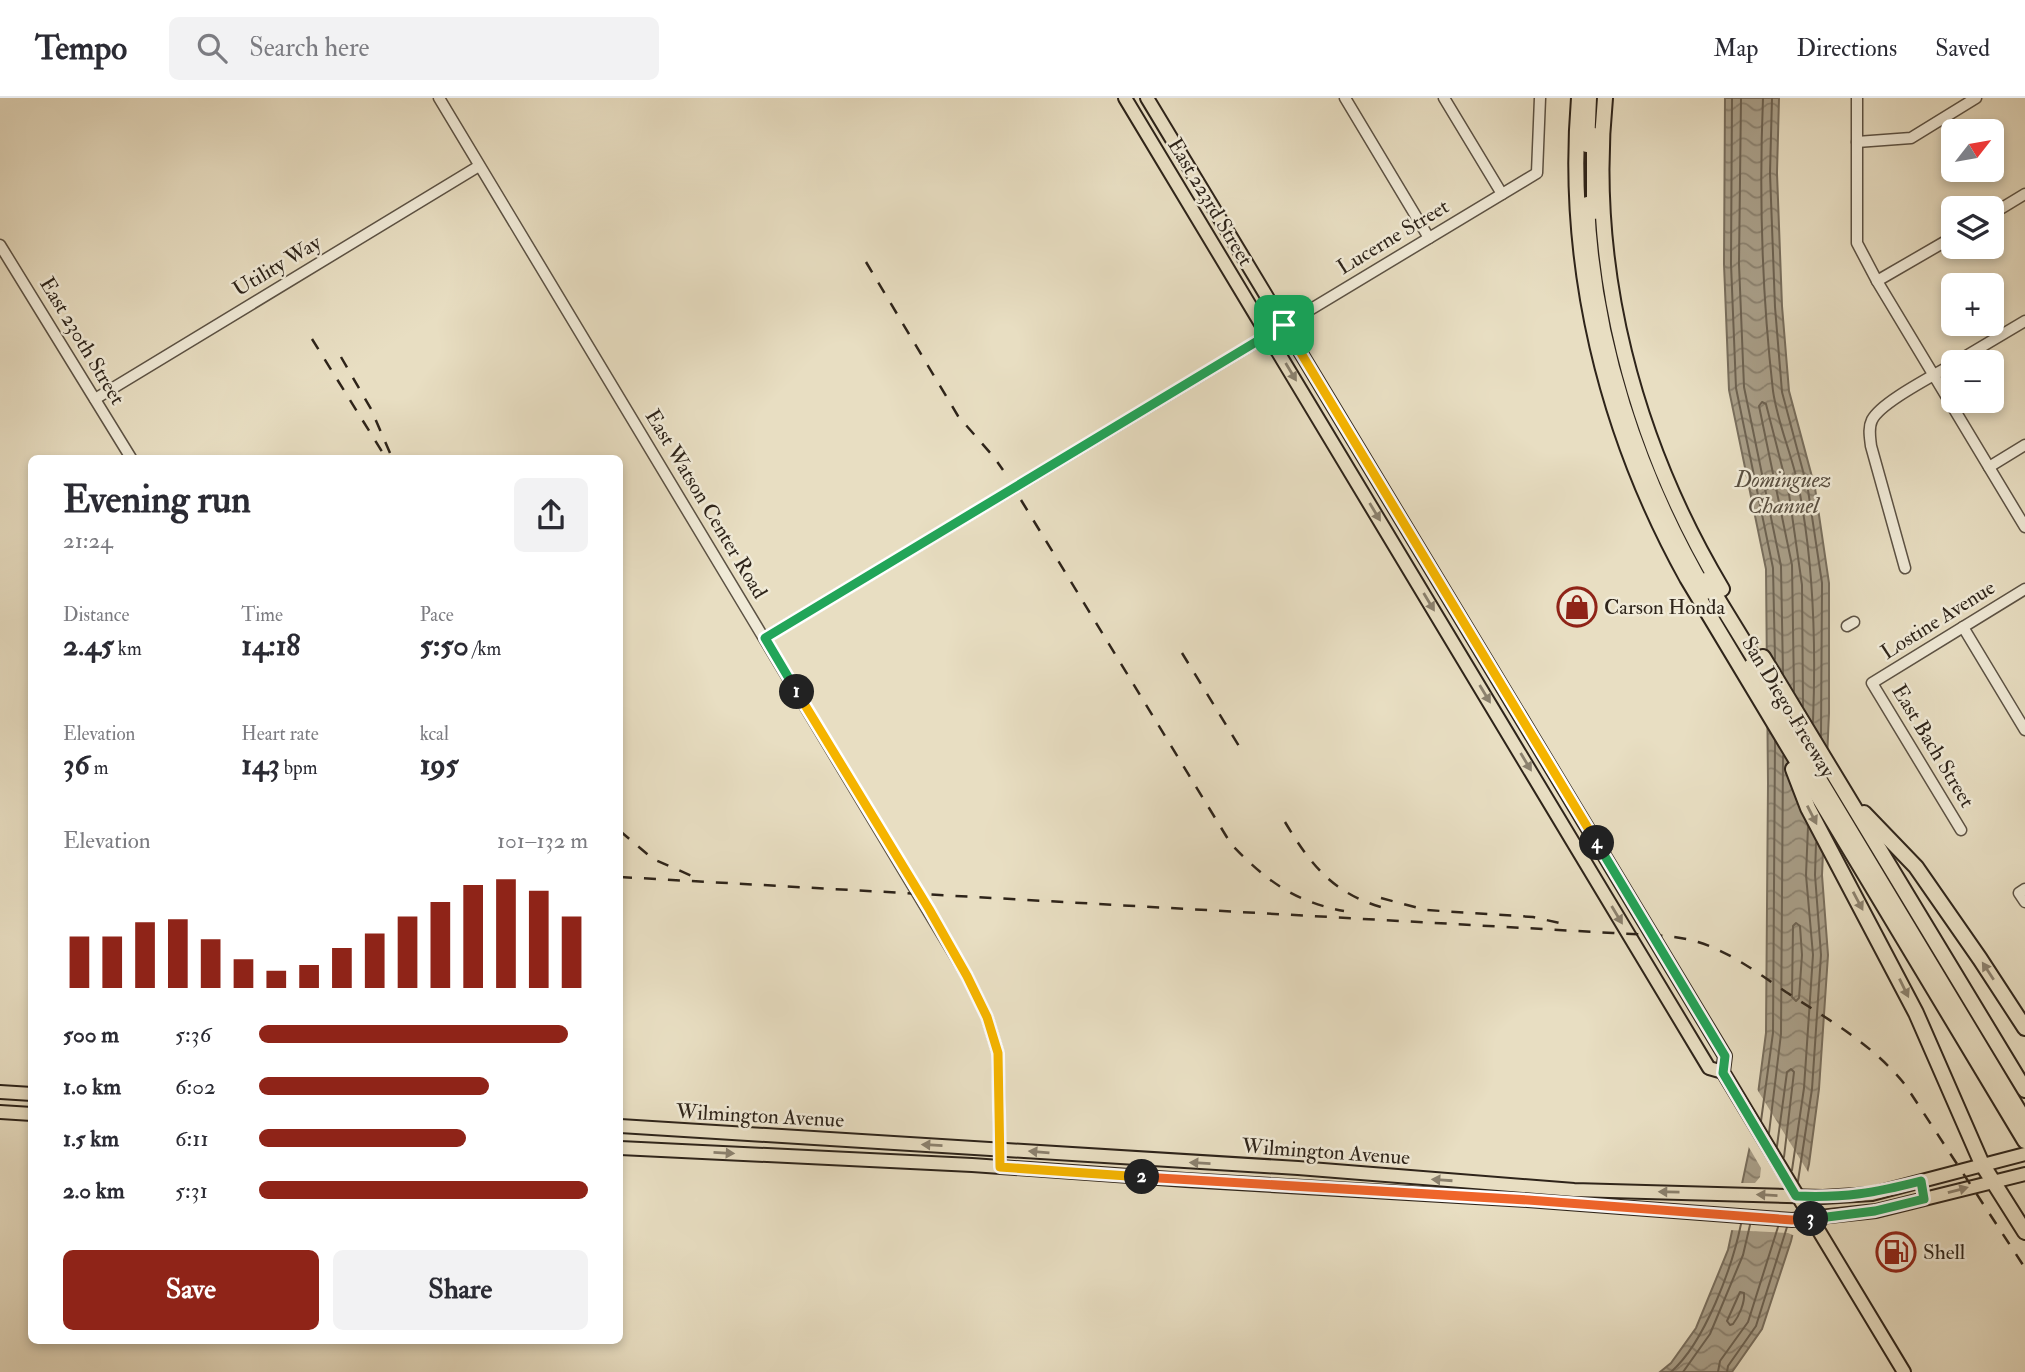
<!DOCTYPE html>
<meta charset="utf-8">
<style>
body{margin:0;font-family:"IM FELL Double Pica",serif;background:#f2f2f3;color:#2b2b33;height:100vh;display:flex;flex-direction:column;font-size:26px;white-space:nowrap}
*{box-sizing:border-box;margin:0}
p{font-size:23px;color:#7c7c81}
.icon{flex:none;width:38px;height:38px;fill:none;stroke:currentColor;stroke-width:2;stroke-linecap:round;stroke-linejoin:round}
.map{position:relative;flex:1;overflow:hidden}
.details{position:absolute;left:28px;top:357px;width:595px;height:889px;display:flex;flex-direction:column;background:#fff;border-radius:10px;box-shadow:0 4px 10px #0003}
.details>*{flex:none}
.needle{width:46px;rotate:59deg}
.controls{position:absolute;left:1941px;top:21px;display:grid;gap:14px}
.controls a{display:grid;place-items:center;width:63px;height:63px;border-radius:10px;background:#fff;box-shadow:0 4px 10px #0003;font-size:35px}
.pin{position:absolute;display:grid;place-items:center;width:60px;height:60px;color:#fff;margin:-30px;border-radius:14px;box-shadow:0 4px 10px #0006}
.km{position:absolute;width:35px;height:35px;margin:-18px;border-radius:50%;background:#222;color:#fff;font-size:19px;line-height:35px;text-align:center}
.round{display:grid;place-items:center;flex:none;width:74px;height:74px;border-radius:10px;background:#f2f2f3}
.headline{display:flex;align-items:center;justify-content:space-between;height:119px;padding:0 35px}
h1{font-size:38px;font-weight:700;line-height:52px}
.metrics{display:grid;grid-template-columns:repeat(3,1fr);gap:10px;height:119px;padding:7px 35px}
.metrics div{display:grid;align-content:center}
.metrics b{font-size:30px;font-weight:700}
.metrics small{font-size:19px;font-weight:400}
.metrics p{font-size:19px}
.chart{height:196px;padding:14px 35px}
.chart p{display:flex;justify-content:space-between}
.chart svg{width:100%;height:126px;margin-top:7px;stroke:#8f2418;stroke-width:6}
.cta{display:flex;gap:14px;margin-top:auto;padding:14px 35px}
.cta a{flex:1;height:80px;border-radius:10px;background:#8f2418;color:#fff;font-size:28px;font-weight:700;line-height:80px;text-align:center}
.cta a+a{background:#f2f2f3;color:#2b2b33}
ul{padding:0 35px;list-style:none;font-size:23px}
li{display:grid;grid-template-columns:112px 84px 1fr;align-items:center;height:52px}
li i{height:18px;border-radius:9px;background:#8f2418}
header{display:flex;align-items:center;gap:42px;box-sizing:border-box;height:98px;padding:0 35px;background:#fff;border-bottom:2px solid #e1e1e2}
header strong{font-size:33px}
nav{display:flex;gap:38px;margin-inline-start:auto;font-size:24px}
.search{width:490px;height:63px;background:#f2f2f3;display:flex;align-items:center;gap:18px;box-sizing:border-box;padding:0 24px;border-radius:10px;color:#7c7c81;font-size:26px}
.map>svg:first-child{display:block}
</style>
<header>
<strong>Tempo</strong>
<div class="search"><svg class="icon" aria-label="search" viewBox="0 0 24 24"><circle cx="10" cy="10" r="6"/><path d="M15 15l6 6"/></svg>Search here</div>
<nav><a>Map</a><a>Directions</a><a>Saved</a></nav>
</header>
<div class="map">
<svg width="2025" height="1274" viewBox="0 0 2025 1274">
<defs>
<pattern id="water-waves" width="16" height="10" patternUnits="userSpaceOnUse" patternTransform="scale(1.75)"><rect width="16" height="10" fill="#a99f89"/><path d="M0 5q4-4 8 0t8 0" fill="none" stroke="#8a816f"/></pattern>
</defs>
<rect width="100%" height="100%" fill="#e8dec2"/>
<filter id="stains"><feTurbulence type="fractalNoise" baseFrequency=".00286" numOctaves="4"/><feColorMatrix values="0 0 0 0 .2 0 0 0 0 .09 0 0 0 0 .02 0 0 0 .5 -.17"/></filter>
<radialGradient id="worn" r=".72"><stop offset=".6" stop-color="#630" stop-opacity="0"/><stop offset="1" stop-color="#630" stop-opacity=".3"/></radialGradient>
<path fill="url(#water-waves)" stroke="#786e5d" stroke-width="2" d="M 1725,0 L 1779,0 L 1777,75 L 1782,208 L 1789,293 L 1815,390 L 1829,485 L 1829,615 L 1822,777 L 1828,857 L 1819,991 L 1809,1066 L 1791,1143 L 1762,1231 L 1732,1274 L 1660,1274 L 1671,1265 L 1696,1230 L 1728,1152 L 1753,1034 L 1766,935 L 1768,685 L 1766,471 L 1729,292 L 1724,166 Z"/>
<path fill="#e8dec2" d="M 1755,988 L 1810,1077 L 1795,1138 L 1788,1135 L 1729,1132 L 1740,1085 L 1755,1085 L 1760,1079 L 1761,1070 L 1747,1046 Z"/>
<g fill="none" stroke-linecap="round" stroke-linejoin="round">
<g stroke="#6c6252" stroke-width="2">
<path d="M 1732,0 L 1731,166 L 1736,290 L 1773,470 L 1775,561"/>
<path d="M 1741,0 L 1739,166 L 1744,289 L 1781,468 L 1783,576"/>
<path d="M 1763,0 C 1759,97 1762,196 1773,293 C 1778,328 1794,361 1800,396 C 1814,471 1816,548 1813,624"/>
<path d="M 1772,0 L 1770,75 L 1775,209 L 1782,294 L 1808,392 L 1822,485 L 1821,638"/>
<path d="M 1794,593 L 1792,467 L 1759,308 L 1762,304 L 1766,306 L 1789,396 L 1802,487 L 1803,608"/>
<path d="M 1796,825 L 1800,828 L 1802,857 L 1799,900 L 1796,903 L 1792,899 L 1793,828 Z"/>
<path d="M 1761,1023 L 1773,935 L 1775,643"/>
<path d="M 1769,1035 L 1781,936 L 1783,658"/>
<path d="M 1777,1048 L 1787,974 L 1791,971 L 1794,974 L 1784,1059"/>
<path d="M 1792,1072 L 1804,990 L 1813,857 L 1806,777 L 1808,729"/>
<path d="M 1798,1083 L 1812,991 L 1821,857 L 1815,777 L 1816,745"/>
<path d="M 1740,1194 L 1744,1195 C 1745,1205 1739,1218 1733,1226 L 1730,1227 L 1727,1223 Z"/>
<path d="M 1671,1274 C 1705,1244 1732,1170 1741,1126"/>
<path d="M 1683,1274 L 1710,1236 L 1743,1157 L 1750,1127"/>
<path d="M 1718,1274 L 1720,1263 L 1748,1224 L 1778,1129"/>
<path d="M 1727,1274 L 1728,1268 L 1756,1228 L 1787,1129"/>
</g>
<g stroke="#5c5244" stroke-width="13">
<g id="minor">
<path d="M 439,0 L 967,878 L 987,919 L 998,955 L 1000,1069"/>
<path d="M 1345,0 L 1429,140"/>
<path d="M 1444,0 L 1502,96"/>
<path d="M 1857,0 L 1857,145 L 1877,183 L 2025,429"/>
<path d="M 1857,44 L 1911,40 L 1976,0"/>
<path d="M 1992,116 L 2025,96"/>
<path d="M 0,147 L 131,360"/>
<path d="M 1877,183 L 1953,139"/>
<path d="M 1956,264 L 2025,223"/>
<path d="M 95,301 L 479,68"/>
<path d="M 1989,369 L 2025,347"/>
<path d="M 1905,470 L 1871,348 C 1870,339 1868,330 1872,322 C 1881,304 1935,277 1953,266"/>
<path d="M 1847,528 L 1854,524"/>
<path d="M 1963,529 L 2025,632"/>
<path d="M 765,540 L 1537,75 L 1540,0"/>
<path d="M 1961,732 L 1872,585 L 2025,491"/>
<path d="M 2025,791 L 2019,795 L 2025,804"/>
</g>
</g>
<g stroke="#2e241a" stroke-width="16">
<g id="major">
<path d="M 1125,0 L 1709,970 L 1723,974"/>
<path d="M 1147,0 L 1725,958 L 1723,974 L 1904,1274"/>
<path d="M 0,994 L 32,996"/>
<path d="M 0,1014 L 32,1016"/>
<path d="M 620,1028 L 1298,1070 L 1574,1092 L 1823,1099 L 1872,1096 L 2025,1056"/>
<path d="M 620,1050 L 972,1067 L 1186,1082 L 1527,1102 L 1792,1122 L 1876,1113 L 2025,1076"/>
</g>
</g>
<g stroke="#2e241a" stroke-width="18">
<g id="highway">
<path d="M 1579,0 C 1565,167 1606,334 1687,480 L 2025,1043"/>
<path d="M 1605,0 C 1588,171 1634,344 1722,491"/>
<path d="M 1594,37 L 1594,114"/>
<path d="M 1587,47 L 1589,0"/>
<path d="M 1587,106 C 1593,243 1637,376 1706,494"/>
<path d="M 1706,482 L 1763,575"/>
<path d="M 1763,559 L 2025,992"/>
<path d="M 1751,568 L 2025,1023"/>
<path d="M 1793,671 L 1808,710 L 1916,915 L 1982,1066 L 2025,1134"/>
<path d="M 1864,715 L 1916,769 L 1980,861 L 2025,930"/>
</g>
</g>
<use href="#minor" stroke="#f0ead7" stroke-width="10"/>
<use href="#major" stroke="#e8dec2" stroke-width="12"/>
<use href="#highway" stroke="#e8dec2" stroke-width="14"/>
<g stroke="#2e241a" stroke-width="2.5" stroke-dasharray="12 12" stroke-linecap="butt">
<path d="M 866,164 L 958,318 L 993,358 L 1003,372"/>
<path d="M 312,241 L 386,360"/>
<path d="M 341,259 L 371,311 L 390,355"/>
<path d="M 1021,402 L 1231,746 C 1265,782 1295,804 1344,813"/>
<path d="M 1182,555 L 1242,653"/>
<path d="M 1285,724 C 1313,771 1337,799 1392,812"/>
<path d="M 620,733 L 653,761 L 692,778"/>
<path d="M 620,779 L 1613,835 C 1641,837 1671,836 1698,844 C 1730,854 1758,875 1786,894 C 1829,922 1874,947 1906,988 L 2025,1170"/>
<path d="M 1381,800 L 1426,812 L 1533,819 L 1564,826"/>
</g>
</g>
<defs><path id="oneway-solid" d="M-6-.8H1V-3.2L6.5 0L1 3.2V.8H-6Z" transform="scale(1.75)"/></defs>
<g fill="#8b816e">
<use href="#oneway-solid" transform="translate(1291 274) rotate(59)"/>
<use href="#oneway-solid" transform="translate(1375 414) rotate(59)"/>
<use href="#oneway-solid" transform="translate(1429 504) rotate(59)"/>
<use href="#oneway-solid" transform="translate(1485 596) rotate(59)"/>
<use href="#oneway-solid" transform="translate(1526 664) rotate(59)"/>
<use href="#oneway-solid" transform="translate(1812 717) rotate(63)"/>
<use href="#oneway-solid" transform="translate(1858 803) rotate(62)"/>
<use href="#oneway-solid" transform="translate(1617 817) rotate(59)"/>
<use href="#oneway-solid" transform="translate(1988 873) rotate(-123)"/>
<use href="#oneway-solid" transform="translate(1904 890) rotate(64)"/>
<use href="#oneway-solid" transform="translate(932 1047) rotate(-177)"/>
<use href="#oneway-solid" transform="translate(1039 1054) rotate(-175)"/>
<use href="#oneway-solid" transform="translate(724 1055) rotate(3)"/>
<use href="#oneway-solid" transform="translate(1200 1065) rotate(-177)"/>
<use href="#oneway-solid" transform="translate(1442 1082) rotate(-176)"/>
<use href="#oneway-solid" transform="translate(1958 1092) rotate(-15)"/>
<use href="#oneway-solid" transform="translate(1669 1094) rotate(-179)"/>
<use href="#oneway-solid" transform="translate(1767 1097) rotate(-177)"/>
</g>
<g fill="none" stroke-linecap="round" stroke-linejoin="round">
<g stroke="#fff" stroke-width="14">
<path id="split-1" d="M 797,594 L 765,540 L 1284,227"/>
</g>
<g stroke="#fff" stroke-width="14">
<path id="split-2" d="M 797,594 L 929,811 L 967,878 L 987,919 L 998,955 L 1000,1069 L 1142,1079"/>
</g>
<g stroke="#fff" stroke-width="14">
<path id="split-3" d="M 1142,1079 L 1528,1102 L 1792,1122 L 1811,1121"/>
</g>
<g stroke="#fff" stroke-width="14">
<path id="split-4" d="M 1597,745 L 1725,958 L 1723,975 L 1796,1098 C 1846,1100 1874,1095 1921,1083 L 1924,1101 L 1875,1113 L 1811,1121"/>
</g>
<g stroke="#fff" stroke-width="14">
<path id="split-5" d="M 1284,227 L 1597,745"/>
</g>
<use href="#split-1" stroke="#22a559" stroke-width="9"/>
<use href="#split-2" stroke="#f5b400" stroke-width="9"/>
<use href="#split-3" stroke="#f0652b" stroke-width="9"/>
<use href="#split-4" stroke="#22a559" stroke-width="9"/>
<use href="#split-5" stroke="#f5b400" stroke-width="9"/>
</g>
<defs>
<g id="shop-ring" transform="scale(2.0125)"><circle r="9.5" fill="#f0ead7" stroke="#8f2418" stroke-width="1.5"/><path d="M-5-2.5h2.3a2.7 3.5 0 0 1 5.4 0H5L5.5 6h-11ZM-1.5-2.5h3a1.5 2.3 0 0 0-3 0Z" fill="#8f2418"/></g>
<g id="fuel-ring" transform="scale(2.0125)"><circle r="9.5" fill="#f0ead7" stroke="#8f2418" stroke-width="1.5"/><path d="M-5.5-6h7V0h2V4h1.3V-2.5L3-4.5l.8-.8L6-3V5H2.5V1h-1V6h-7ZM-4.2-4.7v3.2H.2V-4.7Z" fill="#8f2418"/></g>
</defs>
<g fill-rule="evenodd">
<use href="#shop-ring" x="1577" y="509"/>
<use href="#fuel-ring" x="1896" y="1154"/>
</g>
<g text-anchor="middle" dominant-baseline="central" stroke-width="5" stroke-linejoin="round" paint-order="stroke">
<g font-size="21" fill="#2e241a" stroke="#f0ead7">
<text transform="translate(1210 104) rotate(59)">East 223rd Street</text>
<text transform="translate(1393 139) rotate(-31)">Lucerne Street</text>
<text transform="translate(277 168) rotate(-31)">Utility Way</text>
<text transform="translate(82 243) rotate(59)">East 230th Street</text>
<text transform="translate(706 406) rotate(59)">East Watson Center Road</text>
<text transform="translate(1938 522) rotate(-32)">Lostine Avenue</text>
<text transform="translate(1788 609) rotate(59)">San Diego Freeway</text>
<text transform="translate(1933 648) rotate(59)">East Bach Street</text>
<text transform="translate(760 1018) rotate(3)">Wilmington Avenue</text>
<text transform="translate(1326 1054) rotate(4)">Wilmington Avenue</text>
</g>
<g font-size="21" fill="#2e241a" stroke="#f0ead7" text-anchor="start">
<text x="1604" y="509">Carson Honda</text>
<text x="1923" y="1154">Shell</text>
</g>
<g font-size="23" font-style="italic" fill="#594f41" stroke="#f0ead7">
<text x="1783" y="381">Dominguez<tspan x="1783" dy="26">Channel</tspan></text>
</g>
</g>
<rect width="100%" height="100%" filter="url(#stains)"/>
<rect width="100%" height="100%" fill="url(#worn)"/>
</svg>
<div class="controls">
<a><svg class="needle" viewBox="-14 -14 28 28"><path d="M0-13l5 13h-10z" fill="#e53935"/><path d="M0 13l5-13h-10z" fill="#7c7c81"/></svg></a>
<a><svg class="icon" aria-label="layers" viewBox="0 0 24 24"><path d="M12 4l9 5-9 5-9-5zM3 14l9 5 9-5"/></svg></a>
<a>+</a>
<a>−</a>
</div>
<div class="pin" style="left:1284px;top:227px;background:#1e9e55"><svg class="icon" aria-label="arrive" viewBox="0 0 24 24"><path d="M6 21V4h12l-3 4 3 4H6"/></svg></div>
<b class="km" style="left:797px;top:594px">1</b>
<b class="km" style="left:1142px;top:1079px">2</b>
<b class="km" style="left:1811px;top:1121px">3</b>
<b class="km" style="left:1597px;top:745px">4</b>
<section class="details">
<div class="headline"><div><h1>Evening run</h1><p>21:24</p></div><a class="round"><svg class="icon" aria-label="share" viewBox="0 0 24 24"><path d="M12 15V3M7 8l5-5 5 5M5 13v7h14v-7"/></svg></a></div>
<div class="metrics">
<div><p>Distance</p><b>2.45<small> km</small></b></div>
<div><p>Time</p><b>14:18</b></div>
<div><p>Pace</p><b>5:50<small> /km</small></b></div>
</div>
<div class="metrics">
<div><p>Elevation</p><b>36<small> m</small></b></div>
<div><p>Heart rate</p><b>143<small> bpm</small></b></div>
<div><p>kcal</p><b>195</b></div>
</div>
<div class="chart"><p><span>Elevation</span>101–132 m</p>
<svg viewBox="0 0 160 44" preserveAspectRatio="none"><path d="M5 44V26M15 44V26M25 44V21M35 44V20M45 44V27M55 44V34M65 44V38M75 44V36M85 44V30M95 44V25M105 44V19M115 44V14M125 44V8M135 44V6M145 44V10M155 44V19"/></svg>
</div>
<ul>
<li><b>500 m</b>5:36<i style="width:94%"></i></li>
<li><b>1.0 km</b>6:02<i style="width:70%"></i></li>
<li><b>1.5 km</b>6:11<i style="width:63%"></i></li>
<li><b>2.0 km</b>5:31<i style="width:100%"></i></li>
</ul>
<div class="cta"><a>Save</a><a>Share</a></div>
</section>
</div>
